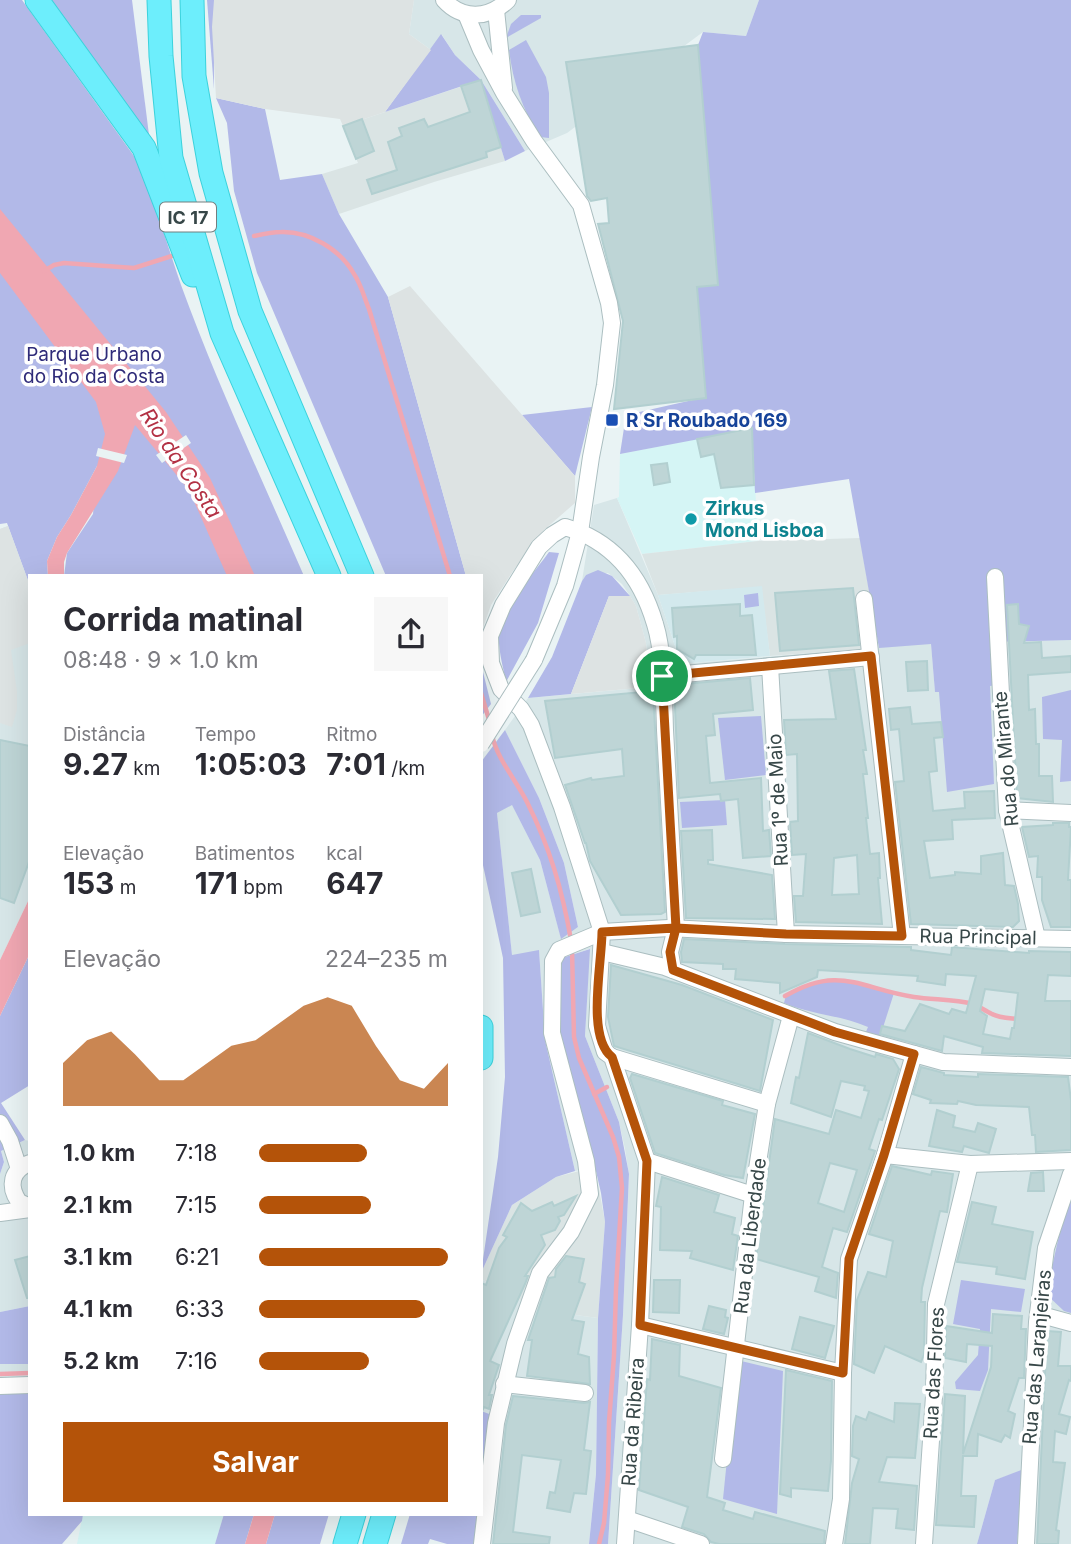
<!DOCTYPE html>
<html lang="pt">
<meta charset="utf-8">
<style>
body{margin:0;font-family:Inter,sans-serif;background:#f7f7f7;color:#2b2b33;height:100vh;display:flex;flex-direction:column;font-size:26px;white-space:nowrap}
*{box-sizing:border-box;margin:0}
p{font-size:23px;color:#7c7c81}
.icon{flex:none;width:38px;height:38px;fill:none;stroke:currentColor;stroke-width:2;stroke-linecap:round;stroke-linejoin:round}
.map{position:relative;flex:1;overflow:hidden}
.drawer{position:absolute;left:28px;top:574px;width:455px;height:942px;display:flex;flex-direction:column;background:#fff;border-radius:0px;box-shadow:0 7px 28px #0002}
.drawer>*{flex:none}
.pin{position:absolute;display:grid;place-items:center;width:60px;height:60px;color:#fff;margin:-30px;border:4px solid #fff;border-radius:50%;box-shadow:0 2px 7px #0007}
.round{display:grid;place-items:center;flex:none;width:74px;height:74px;border-radius:0px;background:#f7f7f7}
.summary{display:flex;align-items:center;justify-content:space-between;height:119px;padding:0 35px}
h1{font-size:32px;font-weight:700;line-height:52px}
.stats{display:grid;grid-template-columns:repeat(3,1fr);gap:10px;height:119px;padding:7px 35px}
.stats div{display:grid;align-content:center}
.stats b{font-size:30px;font-weight:700}
.stats small{font-size:19px;font-weight:400}
.stats p{font-size:19px}
.chart{height:196px;padding:14px 35px}
.chart p{display:flex;justify-content:space-between}
.chart svg{width:100%;height:126px;margin-top:7px;fill:#b45309;opacity:.7}
.primary-button{display:flex;gap:14px;margin-top:auto;padding:14px 35px}
.primary-button a{flex:1;height:80px;border-radius:0px;background:#b45309;color:#fff;font-size:28px;font-weight:700;line-height:80px;text-align:center}
ul{padding:0 35px;list-style:none;font-size:23px}
li{display:grid;grid-template-columns:112px 84px 1fr;align-items:center;height:52px}
li i{height:18px;border-radius:9px;background:#b45309}
.map>svg:first-child{display:block}
</style>
<div class="map">
<svg width="1071" height="1544" viewBox="0 0 1071 1544">
<rect width="100%" height="100%" fill="#e9f3f4"/>
<g fill="#d7e6e8">
<path d="M 414,0 L 759,0 L 746,36 L 703,32 L 567,133 L 525,151 L 481,80 L 455,55 L 442,35 L 431,50 L 409,34 Z"/>
<path d="M 617,498 L 658,595 L 681,664 L 931,643 L 935,691 L 990,641 L 1071,640 L 1071,1544 L 1017,1544 L 1024,1470 L 995,1480 L 977,1544 L 608,1544 L 623,1315 L 629,1175 L 625,1149 L 619,1122 L 585,1036 L 589,949 L 562,958 L 587,1132 L 595,1167 L 575,1171 L 545,1040 L 539,951 L 512,956 L 497,813 L 512,804 L 540,860 L 561,938 L 578,927 L 564,863 L 539,798 L 505,730 L 528,698 L 650,687 L 646,643 L 636,606 L 630,596 L 622,584 L 608,573 L 586,575 L 582,581 L 594,505 Z"/>
<path d="M 8,526 L 30,586 L 30,897 L 0,960 L 0,529 Z"/>
<path d="M 25,1140 L 30,1141 L 30,1306 L 0,1312 L 0,1174 L 4,1162 L 1,1151 Z"/>
<path d="M 481,1279 L 538,1310 L 598,1318 L 596,1474 L 589,1544 L 475,1544 L 481,1514 Z"/>
<path d="M 0,1364 L 30,1364 L 30,1390 L 0,1391 Z"/>
</g>
<g fill="#d5f5f5">
<path d="M 752,428 L 758,541 L 642,554 L 617,498 L 619,497 L 620,454 Z"/>
<path d="M 83,1514 L 224,1514 L 215,1544 L 77,1544 Z"/>
</g>
<g fill="#dae4e4">
<path d="M 481,80 L 505,161 L 434,182 L 339,214 L 322,174 L 358,163 L 343,126 Z"/>
<path d="M 860,538 L 879,648 L 770,656 L 761,587 L 658,595 L 642,554 L 758,541 Z"/>
<path d="M 595,1167 L 605,1222 L 598,1318 L 538,1310 L 481,1279 L 481,1273 L 512,1205 L 556,1177 Z"/>
</g>
<path fill="#d3e9ed" d="M 762,586 L 770,656 L 681,664 L 658,595 Z"/>
<g fill="#b2b9e8">
<path d="M 0,0 L 22,0 L 139,163 C 155,203 167,244 181,285 C 217,384 262,479 304,576 L 64,576 L 67,553 L 93,514 L 97,466 L 71,515 L 57,537 L 47,561 L 48,576 L 30,576 L 30,586 L 7,523 L 0,524 Z"/>
<path d="M 48,0 L 132,0 L 149,135 L 134,120 Z"/>
<path d="M 207,0 L 214,0 L 214,89 Z"/>
<path d="M 759,0 L 1071,0 L 1071,640 L 991,642 L 997,685 L 990,686 L 994,784 L 947,792 L 939,692 L 935,692 L 931,644 L 879,648 L 849,479 L 755,493 L 752,429 L 620,454 L 626,415 L 706,397 L 697,287 L 718,284 L 698,45 L 703,32 L 746,36 Z"/>
<path d="M 521,15 L 541,15 L 541,18 L 506,38 L 511,24 Z"/>
<path d="M 441,34 L 455,55 L 481,80 L 525,151 L 505,161 L 480,80 L 385,112 Z"/>
<path d="M 526,40 L 546,77 L 549,93 L 549,138 L 540,137 C 522,109 513,82 509,50 Z"/>
<path d="M 216,98 L 265,109 L 280,180 L 322,174 L 339,214 L 388,297 L 466,576 L 386,576 L 257,273 L 234,191 L 227,123 Z"/>
<path d="M 592,407 L 575,476 L 522,415 Z"/>
<path d="M 549,552 L 559,553 L 538,623 L 506,682 C 503,666 496,643 500,627 C 507,602 534,573 549,552 Z"/>
<path d="M 598,570 L 612,576 L 630,596 L 609,596 L 571,694 L 528,698 L 552,657 L 582,581 L 586,575 Z"/>
<path d="M 758,593 L 759,606 L 745,608 L 744,595 Z"/>
<path d="M 481,664 L 491,704 L 481,717 Z"/>
<path d="M 1071,690 L 1071,781 L 1060,782 L 1062,740 L 1043,739 L 1042,697 Z"/>
<path d="M 761,716 L 766,775 L 725,780 L 718,718 Z"/>
<path d="M 505,730 L 539,798 L 564,863 L 578,927 L 561,939 L 540,860 L 512,805 L 497,813 L 512,955 L 539,950 L 545,1040 L 575,1171 L 556,1177 L 512,1205 L 481,1273 L 498,1157 L 505,1077 L 503,958 L 481,856 L 481,762 Z"/>
<path d="M 725,800 L 727,825 L 682,828 L 680,802 Z"/>
<path d="M 590,949 L 585,1036 L 619,1122 L 629,1174 L 623,1315 L 608,1544 L 589,1544 L 596,1474 L 598,1318 L 605,1222 L 601,1193 L 587,1132 L 556,1035 L 562,958 Z"/>
<path d="M 30,953 L 30,1085 L 1,1103 L 25,1140 L 1,1151 L 4,1162 L 0,1174 L 0,1016 Z"/>
<path d="M 832,979 L 856,981 L 894,993 L 879,1040 L 865,1034 L 868,1027 C 841,1015 812,1015 784,1003 L 786,995 L 799,988 Z"/>
<path d="M 1071,1192 L 1071,1313 L 1064,1311 L 1046,1294 L 1067,1200 Z"/>
<path d="M 961,1280 L 1025,1289 L 1021,1312 L 991,1309 L 988,1370 L 980,1391 L 956,1389 L 955,1382 L 978,1355 L 980,1329 L 953,1324 Z"/>
<path d="M 30,1306 L 30,1364 L 0,1364 L 0,1312 Z"/>
<path d="M 737,1360 L 783,1371 L 777,1514 L 723,1499 Z"/>
<path d="M 30,1390 L 30,1514 L 83,1514 L 82,1521 L 62,1544 L 0,1544 L 0,1391 Z"/>
<path d="M 481,1411 L 492,1415 L 481,1506 Z"/>
<path d="M 1024,1469 L 1017,1544 L 977,1544 L 995,1480 Z"/>
<path d="M 224,1514 L 254,1514 L 245,1544 L 215,1544 Z"/>
<path d="M 275,1514 L 329,1514 L 320,1544 L 266,1544 Z"/>
<path d="M 410,1514 L 480,1514 L 475,1544 L 447,1544 L 430,1539 L 428,1544 L 401,1544 Z"/>
</g>
<g fill="#dde3e3">
<path d="M 214,0 L 414,0 L 409,34 L 431,50 L 385,112 L 343,126 L 340,119 L 265,109 L 216,98 L 212,27 Z"/>
<path d="M 410,286 L 575,476 L 575,503 L 544,530 L 513,571 L 491,605 L 483,628 L 481,624 L 481,576 L 466,576 L 388,297 Z"/>
<path d="M 8,526 L 30,586 L 30,643 L 11,650 L 17,691 L 17,710 L 12,727 L 0,723 L 0,529 Z"/>
<path d="M 609,596 L 630,596 L 636,606 L 646,643 L 650,687 L 571,694 Z"/>
</g>
<g fill="#f0a7b2">
<path d="M 0,209 L 166,412 L 210,478 L 255,576 L 227,576 L 189,490 L 135,425 L 118,471 L 67,553 L 64,562 L 64,576 L 48,576 L 47,561 L 57,537 L 71,515 L 97,466 L 105,434 L 96,402 L 0,273 Z"/>
<path d="M 30,897 L 30,953 L 0,1016 L 0,960 Z"/>
<path d="M 254,1514 L 275,1514 L 266,1544 L 245,1544 Z"/>
</g>
<g fill="#e9f3f4">
<path d="M 186,435 L 191,443 L 162,463 L 156,455 Z"/>
<path d="M 98,448 L 127,455 L 124,463 L 96,456 Z"/>
</g>
<g fill="none" stroke-linecap="round" stroke-linejoin="round">
<g stroke="#f0a7b2" stroke-width="4.5">
<path d="M 254,236 C 263,234 272,232 281,232 C 309,231 340,249 354,274 C 361,284 364,297 369,309 L 450,576"/>
<path d="M 44,271 L 54,265 L 64,263 L 134,268 L 178,254"/>
<path d="M 481,693 L 490,723"/>
<path d="M 492,735 C 497,759 516,780 527,802 C 550,848 562,889 571,940"/>
<path d="M 572,949 L 574,1037 L 579,1058 L 613,1137 L 619,1157 L 622,1188 L 616,1289 L 614,1356 L 609,1422 L 608,1475 L 604,1523 L 599,1544"/>
<path d="M 785,996 C 840,964 860,989 914,997 C 933,1000 954,999 973,1004 C 979,1006 985,1011 992,1014 C 999,1018 1009,1018 1018,1019"/>
<path d="M 594,1094 L 607,1087"/>
<path d="M 0,1374 L 30,1373"/>
</g>
</g>
<g fill="#bed5d6" stroke="#b2cfd0" stroke-width="2" fill-rule="evenodd">
<path d="M 698,45 L 718,285 L 697,287 L 706,398 L 614,409 L 623,321 L 598,224 L 609,223 L 607,198 L 591,201 L 587,196 L 566,62 Z"/>
<path d="M 481,80 L 501,147 L 486,152 L 487,157 L 372,194 L 367,180 L 397,170 L 388,142 L 402,136 L 399,128 L 424,119 L 428,127 L 470,112 L 461,86 Z"/>
<path d="M 362,119 L 374,151 L 356,159 L 343,126 Z"/>
<path d="M 752,428 L 754,485 L 721,488 L 714,454 L 701,457 L 697,439 Z"/>
<path d="M 667,463 L 670,482 L 654,485 L 651,465 Z"/>
<path d="M 853,588 L 859,645 L 780,651 L 775,593 Z"/>
<path d="M 740,604 L 740,616 L 752,615 L 756,655 L 696,655 L 694,659 L 677,649 L 677,636 L 674,637 L 672,608 Z"/>
<path d="M 1018,604 L 1019,624 L 1029,626 L 1024,643 L 1041,642 L 1042,658 L 1071,656 L 1071,672 L 1028,675 L 1029,710 L 1035,709 L 1036,744 L 1039,744 L 1039,776 L 1052,776 L 1053,802 L 1017,798 L 1007,605 Z"/>
<path d="M 927,661 L 928,690 L 908,691 L 906,662 Z"/>
<path d="M 854,669 L 866,750 L 863,750 L 867,774 L 863,774 L 868,818 L 866,818 L 870,854 L 879,853 L 880,878 L 878,878 L 882,924 L 796,922 L 794,896 L 803,896 L 806,854 L 792,855 L 790,822 L 798,821 L 797,754 L 786,755 L 784,720 L 836,719 L 829,671 ZM 857,855 L 859,894 L 832,895 L 834,858 Z"/>
<path d="M 750,678 L 753,710 L 713,714 L 715,735 L 706,736 L 710,783 L 761,778 L 763,831 L 769,830 L 771,856 L 743,858 L 738,799 L 721,801 L 720,794 L 679,798 L 674,685 Z"/>
<path d="M 653,691 L 665,912 L 661,914 L 621,915 L 590,861 L 586,843 L 585,843 L 565,785 L 591,778 L 592,780 L 624,776 L 622,749 L 555,758 L 545,701 Z"/>
<path d="M 910,707 L 912,724 L 941,722 L 943,737 L 934,738 L 937,771 L 929,772 L 933,811 L 965,808 L 964,792 L 994,791 L 995,818 L 952,820 L 953,839 L 924,841 L 930,878 L 955,875 L 955,872 L 981,874 L 981,856 L 1003,853 L 1005,885 L 1014,886 L 1018,904 L 1019,921 L 1013,927 L 911,924 L 895,782 L 904,781 L 899,729 L 891,730 L 889,709 Z"/>
<path d="M 0,740 L 30,746 L 30,859 L 14,903 L 0,898 Z"/>
<path d="M 1053,823 L 1069,823 L 1069,827 L 1071,827 L 1068,880 L 1071,880 L 1071,927 L 1051,927 L 1042,900 L 1042,877 L 1037,877 L 1038,856 L 1029,857 L 1022,827 L 1053,825 Z"/>
<path d="M 712,830 L 713,860 L 708,860 L 708,864 L 772,875 L 775,919 L 686,918 L 681,831 Z"/>
<path d="M 531,869 L 540,912 L 521,916 L 512,873 Z"/>
<path d="M 684,939 L 785,944 L 911,947 L 911,950 L 951,955 L 952,947 L 1029,953 L 1029,951 L 1071,952 L 1071,976 L 1048,975 L 1045,1001 L 1071,1001 L 1071,1056 L 982,1053 L 983,1047 L 944,1036 L 942,1051 L 880,1034 L 882,1026 L 905,1031 L 920,1004 L 949,1014 L 952,1009 L 966,1013 L 976,976 L 946,974 L 945,985 L 917,981 L 918,976 L 818,970 L 817,977 L 780,993 L 780,983 L 735,979 L 736,969 L 723,969 L 723,964 L 682,962 L 681,952 ZM 985,989 L 1018,993 L 1014,1028 L 1012,1028 L 1010,1039 L 983,1034 L 987,1016 L 980,1011 Z"/>
<path d="M 611,965 L 682,985 L 773,1020 L 760,1091 L 614,1046 L 608,1017 Z"/>
<path d="M 808,1033 L 850,1049 L 875,1057 L 876,1054 L 893,1059 L 899,1069 L 882,1120 L 879,1119 L 869,1149 L 875,1151 L 847,1232 L 833,1228 L 822,1267 L 838,1273 L 836,1298 L 815,1291 L 819,1277 L 756,1259 L 775,1119 L 829,1134 L 836,1110 L 861,1118 L 869,1091 L 864,1090 L 865,1086 L 841,1081 L 831,1117 L 791,1103 L 796,1077 L 799,1078 ZM 830,1163 L 857,1170 L 844,1212 L 818,1203 Z"/>
<path d="M 921,1067 L 944,1073 L 944,1075 L 978,1077 L 978,1074 L 1068,1077 L 1071,1100 L 1071,1150 L 1036,1152 L 1035,1135 L 1032,1135 L 1029,1107 L 976,1105 L 958,1101 L 957,1104 L 930,1103 L 931,1100 L 913,1094 Z"/>
<path d="M 632,1074 L 723,1101 L 722,1105 L 755,1114 L 743,1178 L 724,1175 L 655,1153 L 630,1078 Z"/>
<path d="M 937,1110 L 955,1116 L 953,1127 L 975,1132 L 978,1123 L 996,1129 L 989,1153 L 964,1146 L 962,1152 L 929,1146 Z"/>
<path d="M 892,1166 L 931,1175 L 932,1171 L 953,1174 L 947,1212 L 940,1211 L 922,1288 L 921,1302 L 925,1302 L 924,1355 L 921,1362 L 885,1346 L 874,1373 L 854,1364 L 857,1300 L 868,1272 L 886,1277 L 893,1241 L 869,1234 Z"/>
<path d="M 1043,1172 L 1044,1191 L 1028,1191 L 1031,1173 Z"/>
<path d="M 662,1177 L 719,1195 L 714,1212 L 735,1218 L 732,1234 L 738,1236 L 733,1270 L 690,1258 L 692,1251 L 660,1250 L 661,1207 L 656,1206 Z"/>
<path d="M 576,1196 L 564,1215 L 558,1217 L 560,1221 L 555,1230 L 541,1235 L 545,1245 L 525,1276 L 528,1276 L 525,1284 L 490,1361 L 499,1365 L 489,1395 L 492,1395 L 489,1409 L 484,1407 L 481,1413 L 481,1283 L 486,1285 L 499,1248 L 507,1237 L 503,1235 L 521,1203 L 532,1211 L 552,1202 L 554,1206 Z"/>
<path d="M 972,1202 L 996,1207 L 992,1224 L 1033,1232 L 1025,1279 L 996,1274 L 997,1267 L 957,1262 Z"/>
<path d="M 30,1256 L 30,1298 L 27,1298 L 15,1260 Z"/>
<path d="M 566,1256 L 584,1259 L 579,1282 L 585,1284 L 572,1320 L 584,1322 L 578,1354 L 589,1357 L 590,1384 L 527,1376 L 532,1340 L 528,1340 L 549,1278 L 555,1277 L 556,1269 Z"/>
<path d="M 654,1280 L 680,1280 L 679,1313 L 653,1312 Z"/>
<path d="M 709,1306 L 726,1310 L 725,1317 L 728,1318 L 724,1334 L 703,1329 Z"/>
<path d="M 993,1314 L 1022,1316 L 1021,1329 L 1026,1329 L 1024,1378 L 1019,1378 L 1008,1411 L 1015,1414 L 1010,1438 L 1005,1435 L 1001,1442 L 978,1434 L 977,1456 L 963,1456 L 961,1496 L 976,1496 L 974,1527 L 936,1525 L 945,1394 L 965,1396 L 963,1454 L 991,1367 L 992,1346 L 967,1344 L 966,1362 L 945,1358 L 946,1326 L 992,1333 Z"/>
<path d="M 800,1317 L 834,1326 L 825,1358 L 792,1349 Z"/>
<path d="M 1047,1331 L 1061,1332 L 1058,1366 L 1071,1366 L 1071,1381 L 1069,1380 L 1059,1414 L 1070,1417 L 1066,1434 L 1055,1431 L 1053,1462 L 1065,1463 L 1056,1530 L 1059,1531 L 1058,1544 L 1037,1544 Z"/>
<path d="M 652,1339 L 680,1345 L 679,1376 L 721,1388 L 707,1497 L 725,1503 L 723,1510 L 753,1519 L 755,1512 L 825,1531 L 824,1544 L 719,1544 L 711,1542 L 704,1534 L 682,1527 L 688,1507 L 639,1490 L 647,1379 L 650,1380 Z"/>
<path d="M 786,1370 L 832,1381 L 831,1461 L 828,1491 L 791,1488 L 791,1497 L 780,1494 Z"/>
<path d="M 513,1396 L 584,1403 L 590,1402 L 584,1450 L 591,1451 L 586,1494 L 574,1493 L 570,1512 L 547,1508 L 550,1492 L 555,1493 L 561,1460 L 522,1455 L 513,1532 L 550,1537 L 549,1544 L 493,1544 L 506,1425 Z"/>
<path d="M 895,1403 L 920,1404 L 915,1458 L 887,1457 L 879,1482 L 917,1486 L 914,1530 L 896,1528 L 898,1509 L 873,1508 L 870,1544 L 845,1544 L 852,1483 L 859,1459 L 852,1456 L 853,1426 L 856,1416 L 866,1420 L 869,1412 L 894,1422 Z"/>
</g>
<g fill="none" stroke-linecap="round" stroke-linejoin="round">
<g stroke="#abbec0" stroke-width="18">
<g id="minor">
<path d="M 444,0 C 462,20 489,19 508,0"/>
<path d="M 496,10 L 504,88"/>
<path d="M 466,14 L 481,50 L 504,93 L 534,141 L 581,205 L 609,303 L 612,323 L 605,385 L 591,457 L 580,532 L 565,586 L 534,660"/>
<path d="M 995,577 L 1007,810 L 1037,938"/>
<path d="M 864,599 L 902,936"/>
<path d="M 770,666 L 786,934"/>
<path d="M 662,676 L 871,657"/>
<path d="M 1007,810 L 1071,813"/>
<path d="M 602,952 L 665,967 L 835,1032 L 943,1062 L 1071,1067"/>
<path d="M 612,1057 L 767,1104"/>
<path d="M 0,1123 L 10,1141 L 19,1169"/>
<path d="M 885,1155 L 970,1164 L 1071,1161"/>
<path d="M 647,1161 L 753,1195"/>
<path d="M 30,1163 C 11,1170 8,1186 19,1202 L 30,1207"/>
<path d="M 0,1213 L 30,1209"/>
<path d="M 1038,1314 L 1071,1323"/>
<path d="M 640,1325 L 843,1373"/>
<path d="M 504,1384 L 585,1393"/>
<path d="M 0,1386 L 30,1385"/>
<path d="M 723,1459 L 753,1195 L 767,1104 L 791,1016"/>
<path d="M 627,1519 L 701,1544"/>
<path d="M 482,1544 L 496,1423 L 515,1344 L 540,1273 L 571,1232 L 590,1194 L 586,1161 L 552,1033 L 553,961 L 559,950 L 602,932 L 669,928 L 786,934 L 1071,939"/>
<path d="M 625,1544 L 640,1325 L 647,1161 L 612,1057 L 605,1052 L 597,1026 L 602,932 L 562,807 L 531,725 L 521,709 L 501,689 L 491,663 L 490,636 L 503,605 L 539,547 L 552,535 L 565,527 C 613,541 641,576 655,624 C 664,652 664,700 665,730 C 669,796 672,862 676,928 L 670,952 L 673,970"/>
<path d="M 834,1544 L 841,1499 L 843,1373 L 849,1259 L 885,1155 L 914,1054"/>
<path d="M 924,1544 L 934,1396 L 936,1304 L 970,1164"/>
<path d="M 1026,1544 L 1037,1322 L 1046,1248 L 1071,1174"/>
</g>
</g>
<g stroke="#3cd2dc" stroke-width="25">
<g id="highway">
<path d="M 37,0 L 144,148 L 193,275"/>
<path d="M 159,0 L 161,56 L 171,158 L 222,333 L 329,576"/>
<path d="M 192,0 L 194,76 L 211,173 L 250,311 L 362,576"/>
<path d="M 481,1027 L 481,1058"/>
<path d="M 345,1544 L 354,1514"/>
<path d="M 375,1544 L 384,1514"/>
</g>
</g>
<use href="#minor" stroke="#fff" stroke-width="16"/>
<use href="#highway" stroke="#6deefc" stroke-width="23"/>
<g stroke="#abbec0" stroke-width="18" stroke-linecap="butt">
<path id="minor-bridge" d="M 481,744 L 534,660"/>
</g>
<use href="#minor-bridge" stroke="#fff" stroke-width="16"/>
</g>
<g fill="none" stroke-linecap="round" stroke-linejoin="round">
<g stroke="#fff" stroke-width="14">
<path id="route" d="M 662,676 L 676,928 L 602,932 C 602,963 586,1037 612,1057 L 647,1161 L 640,1325 L 843,1373 L 849,1259 L 884,1155 L 914,1054 L 835,1032 L 673,970 L 670,952 L 676,928 L 786,934 L 902,936 L 871,656 L 662,676"/>
</g>
<use href="#route" stroke="#b45309" stroke-width="9"/>
</g>
<rect fill="#1a4fb4" stroke="#fff" stroke-width="2.5" x="605" y="413" width="14" height="14" rx="3.5"/>
<circle fill="#0f9aa8" stroke="#fff" stroke-width="2.5" cx="691" cy="519" r="7"/>
<g text-anchor="middle" dominant-baseline="central" stroke-width="7" stroke-linejoin="round" paint-order="stroke">
<rect fill="#fff" stroke="#737e7f" stroke-width="2" x="160" y="202.5" width="56" height="29" rx="5"/>
<g font-size="18" font-weight="bold" fill="#374748">
<text x="188" y="217">IC 17</text>
</g>
<g font-size="19" fill="#2f2b79" stroke="#fff">
<text x="94" y="354">Parque Urbano<tspan x="94" dy="22">do Rio da Costa</tspan></text>
</g>
<g font-size="19" font-weight="bold" fill="#164399" stroke="#fff" text-anchor="start">
<text x="626" y="420">R Sr Roubado 169</text>
</g>
<g font-size="19" font-weight="bold" fill="#0d838f" stroke="#fff" text-anchor="start">
<text x="705" y="508">Zirkus<tspan x="705" dy="22">Mond Lisboa</tspan></text>
</g>
<g font-size="19" fill="#374748" stroke="#fff">
<text transform="translate(1006 759) rotate(-95)">Rua do Mirante</text>
<text transform="translate(778 800) rotate(-93)">Rua 1º de Maio</text>
<text transform="translate(978 937) rotate(1)">Rua Principal</text>
<text transform="translate(750 1236) rotate(-83)">Rua da Liberdade</text>
<text transform="translate(1037 1357) rotate(-85)">Rua das Laranjeiras</text>
<text transform="translate(934 1373) rotate(-87)">Rua das Flores</text>
<text transform="translate(633 1422) rotate(-86)">Rua da Ribeira</text>
</g>
<g font-size="21" font-style="italic" fill="#b33144" stroke="#fff">
<text transform="translate(181 463) rotate(56)">Rio da Costa</text>
</g>
</g>
</svg>
<div class="pin" style="left:662px;top:676px;background:#1e9e55"><svg class="icon" aria-label="arrive" viewBox="0 0 24 24"><path d="M6 21V4h12l-3 4 3 4H6"/></svg></div>
<section class="drawer">
<div class="summary"><div><h1>Corrida matinal</h1><p>08:48 · 9 × 1.0 km</p></div><a class="round"><svg class="icon" aria-label="share" viewBox="0 0 24 24"><path d="M12 15V3M7 8l5-5 5 5M5 13v7h14v-7"/></svg></a></div>
<div class="stats">
<div><p>Distância</p><b>9.27<small> km</small></b></div>
<div><p>Tempo</p><b>1:05:03</b></div>
<div><p>Ritmo</p><b>7:01<small> /km</small></b></div>
</div>
<div class="stats">
<div><p>Elevação</p><b>153<small> m</small></b></div>
<div><p>Batimentos</p><b>171<small> bpm</small></b></div>
<div><p>kcal</p><b>647</b></div>
</div>
<div class="chart"><p><span>Elevação</span>224–235 m</p>
<svg viewBox="0 0 160 44" preserveAspectRatio="none"><path d="M0 44V29L10 21L20 18L30 26L40 35L50 35L60 29L70 23L80 21L90 15L100 9L110 6L120 9L130 23L140 35L150 38L160 29V44z"/></svg>
</div>
<ul>
<li><b>1.0 km</b>7:18<i style="width:57%"></i></li>
<li><b>2.1 km</b>7:15<i style="width:59%"></i></li>
<li><b>3.1 km</b>6:21<i style="width:100%"></i></li>
<li><b>4.1 km</b>6:33<i style="width:88%"></i></li>
<li><b>5.2 km</b>7:16<i style="width:58%"></i></li>
</ul>
<div class="primary-button"><a>Salvar</a></div>
</section>
</div>
